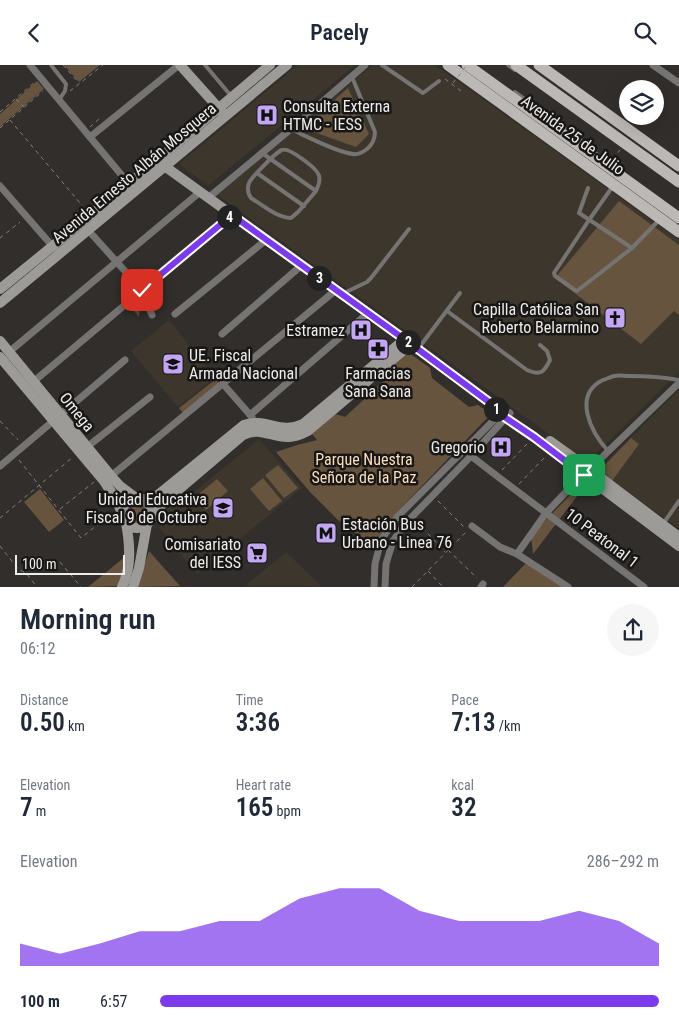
<!DOCTYPE html>
<meta charset="utf-8">
<style>
body{margin:0;font-family:"Roboto Condensed",sans-serif;background:#f6f6f7;color:#1f2937;height:100vh;display:flex;flex-direction:column;font-size:19px;white-space:nowrap}
*{box-sizing:border-box;margin:0}
p{font-size:16px;color:#747a83}
.icon{flex:none;width:28px;height:28px;fill:none;stroke:currentColor;stroke-width:2;stroke-linecap:round;stroke-linejoin:round}
.map{position:relative;height:522px;overflow:hidden}
.side{display:flex;flex-direction:column;background:#fff;flex:1}
.side>*{flex:none}
.tools{position:absolute;left:619px;top:15px;display:grid;gap:10px}
.tools a{display:grid;place-items:center;width:45px;height:45px;border-radius:50%;background:#fff;box-shadow:0 5px 20px #0002;font-size:25px}
.scale{position:absolute;left:15px;bottom:12px;width:110px;box-sizing:border-box;padding-left:5px;border:2px solid #eeecea;border-top:0;font-size:14px;line-height:18px;white-space:nowrap;color:#eeecea;-webkit-text-stroke:4px #181715;paint-order:stroke}
.pin{position:absolute;display:grid;place-items:center;width:42px;height:42px;color:#fff;margin:-21px;border-radius:10px;box-shadow:0 2px 8px #0006}
.km{position:absolute;width:25px;height:25px;margin:-12px;border-radius:50%;background:#222;color:#fff;font-size:14px;line-height:25px;text-align:center}
.round{display:grid;place-items:center;flex:none;width:52px;height:52px;border-radius:26px;background:#f6f6f7}
.overview{display:flex;align-items:center;justify-content:space-between;height:85px;padding:0 20px}
h1{font-size:28px;font-weight:600;line-height:38px}
.metrics{display:grid;grid-template-columns:repeat(3,1fr);gap:8px;height:85px;padding:5px 20px}
.metrics div{display:grid;align-content:center}
.metrics b{font-size:25px;font-weight:600}
.metrics small{font-size:14px;font-weight:400}
.metrics p{font-size:14px}
.chart{height:140px;padding:10px 20px}
.chart p{display:flex;justify-content:space-between}
.chart svg{width:100%;height:90px;margin-top:5px;fill:#7c3aed;opacity:.7}
ul{padding:0 20px;list-style:none;font-size:16px}
li{display:grid;grid-template-columns:80px 60px 1fr;align-items:center;height:38px}
li i{height:12px;border-radius:6px;background:#7c3aed}
header{display:flex;justify-content:space-between;align-items:center;height:65px;padding:0 20px;background:#fff;font-size:22px;font-weight:600}
.map>svg:first-child{display:block}
</style>
<header><svg class="icon" aria-label="back" viewBox="0 0 24 24"><path d="M15 5l-7 7 7 7"/></svg>Pacely<svg class="icon" aria-label="search" viewBox="0 0 24 24"><circle cx="10" cy="10" r="6"/><path d="M15 15l6 6"/></svg></header>
<div class="map">
<svg width="679" height="522" viewBox="0 0 679 522">
<rect width="100%" height="100%" fill="#312e2b"/>
<g fill="#3d362d">
<path d="M 298,0 L 355,0 L 208,121 L 179,99 Z"/>
<path d="M 373,0 L 435,0 L 679,175 L 679,307 L 588,397 L 217,130 Z"/>
<path d="M 169,255 L 215,313 L 178,342 L 131,286 Z"/>
<path d="M 679,325 L 679,463 L 597,406 Z"/>
<path d="M 259,374 L 302,423 L 197,509 L 160,464 L 158,456 L 163,448 L 172,438 L 187,433 Z"/>
<path d="M 286,487 L 321,521 L 248,521 L 246,520 Z"/>
</g>
<g fill="#66543f">
<path d="M 64,0 L 100,0 L 79,17 Z"/>
<path d="M 37,16 L 44,24 L 0,62 L 0,49 Z"/>
<path d="M 348,23 L 369,69 L 356,82 L 302,63 Z"/>
<path d="M 619,136 L 679,180 L 679,250 L 674,246 L 641,279 L 555,213 Z"/>
<path d="M 139,233 L 140,235 L 139,252 L 130,241 Z"/>
<path d="M 408,287 L 430,303 L 432,313 L 469,342 L 478,340 L 491,349 L 396,448 L 372,481 L 338,455 L 310,427 L 276,387 L 297,380 L 317,375 L 312,369 L 335,349 L 345,352 L 389,311 L 390,303 Z"/>
<path d="M 216,314 L 220,319 L 184,349 L 179,343 Z"/>
<path d="M 631,373 L 639,379 L 612,416 L 598,407 Z"/>
<path d="M 278,400 L 298,423 L 284,433 L 265,410 Z"/>
<path d="M 263,413 L 282,436 L 269,446 L 250,424 Z"/>
<path d="M 217,414 L 228,426 L 206,445 L 195,432 Z"/>
<path d="M 581,419 L 584,422 L 533,489 L 532,479 L 530,471 Z"/>
<path d="M 40,424 L 64,455 L 49,467 L 24,437 Z"/>
<circle cx="137" cy="448" r="10"/>
<path d="M 149,486 L 180,521 L 137,522 Z"/>
<path d="M 126,491 L 120,521 L 88,522 Z"/>
<path d="M 530,494 L 564,522 L 503,522 Z"/>
</g>
<g fill="none" stroke-linecap="round" stroke-linejoin="round">
<g stroke="#84817f" stroke-width="1" stroke-dasharray="4 4" stroke-linecap="butt">
<path d="M 63,0 L 79,18"/>
<path d="M 445,14 L 461,26 L 463,24"/>
<path d="M 70,26 L 103,0"/>
<path d="M 16,34 L 24,42"/>
<path d="M 0,47 L 35,17"/>
<path d="M 10,55 L 85,144"/>
<path d="M 90,62 L 100,53"/>
<path d="M 0,63 L 43,26"/>
<path d="M 613,94 L 620,85"/>
<path d="M 0,173 L 20,157"/>
<path d="M 0,356 L 18,375"/>
<path d="M 19,395 L 81,473 L 112,448"/>
<path d="M 502,405 L 527,379"/>
<path d="M 519,419 L 546,391"/>
<path d="M 438,436 L 465,463"/>
<path d="M 60,444 L 94,417"/>
<path d="M 0,453 L 73,392"/>
<path d="M 417,457 L 445,487"/>
<path d="M 0,481 L 18,504 L 26,508 L 37,522"/>
<path d="M 448,485 L 477,513"/>
<path d="M 60,497 L 81,522"/>
<path d="M 428,506 L 443,522"/>
<path d="M 412,522 L 468,465"/>
</g>
<g stroke="#757472" stroke-width="4">
<path d="M 51,0 L 66,19 L 65,26 L 59,35"/>
<path d="M 205,0 L 232,32"/>
<path d="M 382,0 L 423,28 L 439,16"/>
<path d="M 508,0 L 515,5"/>
<path d="M 515,27 L 590,82"/>
<path d="M 292,63 L 297,67 C 312,74 337,87 353,89 C 358,90 363,87 367,84 C 373,79 375,74 375,67 L 352,12"/>
<path d="M 262,88 L 316,126 L 298,147 L 291,153 C 276,152 264,141 251,133 C 248,129 247,124 249,118 C 251,113 276,87 282,85 C 289,82 318,104 319,111 C 321,116 318,121 316,126"/>
<path d="M 257,108 L 304,141"/>
<path d="M 588,123 L 579,148 L 632,183 L 577,226 L 575,225 L 555,211 L 554,208 L 589,155 L 613,121"/>
<path d="M 632,183 L 660,154"/>
<path d="M 344,228 L 367,217 L 371,213 L 409,164"/>
<path d="M 447,246 L 527,305 C 541,311 544,307 550,295 L 547,286 L 540,280"/>
<path d="M 418,284 L 460,228"/>
<path d="M 608,386 C 591,367 572,330 603,315 C 607,314 610,312 614,311 C 619,310 624,311 629,311 C 646,311 663,312 679,315"/>
<path d="M 663,459 L 679,436"/>
</g>
<g stroke="#757472" stroke-width="7">
<path d="M 30,0 L 129,119"/>
<path d="M 653,0 L 679,18"/>
<path d="M 90,72 L 179,0"/>
<path d="M 0,121 L 54,183"/>
<path d="M 208,133 L 292,63 L 365,0"/>
<path d="M 88,165 L 142,225 L 152,250"/>
<path d="M 175,249 L 266,175"/>
<path d="M 222,269 L 302,200"/>
<path d="M 9,287 L 200,127"/>
<path d="M 33,317 L 232,150"/>
<path d="M 223,319 L 252,352"/>
<path d="M 250,350 L 368,248"/>
<path d="M 87,382 L 150,332"/>
<path d="M 471,391 L 497,411 L 644,522"/>
<path d="M 0,401 L 125,295"/>
<path d="M 111,411 L 336,225"/>
<path d="M 472,461 L 500,482 L 517,489 L 568,522"/>
<path d="M 517,489 L 546,448 L 565,428 L 679,318"/>
<path d="M 374,522 L 375,499 L 381,475 L 397,452 L 505,344"/>
<path d="M 385,522 L 386,499 L 393,476 L 405,459 L 471,391 L 510,348"/>
<path d="M 481,522 L 483,519"/>
</g>
<g stroke="#9d9b98" stroke-width="10">
<path d="M 180,0 L 223,48"/>
<path d="M 156,95 L 418,284 L 493,340 L 500,349 L 534,372 L 679,481"/>
<path d="M 0,224 L 129,119 L 270,0"/>
<path d="M 0,238 L 287,0"/>
<path d="M 0,276 L 111,411 L 120,421 L 136,433"/>
<path d="M 0,292 L 104,416 L 118,438 L 122,449"/>
<path d="M 550,376 L 589,404 L 679,472"/>
<circle cx="137" cy="448" r="15"/>
<path d="M 145,435 L 158,430 L 244,360 C 266,352 280,370 303,359 L 405,274"/>
<path d="M 151,453 L 163,438 L 243,370 C 260,361 272,373 289,372 C 297,372 302,369 308,366 L 411,279"/>
<path d="M 122,522 C 132,502 130,479 126,458"/>
<path d="M 133,522 L 139,503 L 147,459"/>
</g>
<g stroke="#bcb8b5" stroke-width="11">
<path d="M 448,0 L 679,167"/>
<path d="M 467,0 L 679,153"/>
<path d="M 516,0 L 679,117"/>
<path d="M 539,0 L 679,101"/>
</g>
<path stroke="#84817f" stroke-width="1" stroke-dasharray="4 4" stroke-linecap="butt" d="M 453,18 L 467,0"/>
</g>
<g fill="none" stroke-linecap="round" stroke-linejoin="round">
<g stroke="#fff" stroke-width="10">
<path id="route" d="M 142,225 L 232,150 L 411,279 L 493,340 L 500,349 L 534,372 L 584,410"/>
</g>
<use href="#route" stroke="#7c3aed" stroke-width="6"/>
</g>
<defs>
<g id="hospital-square" transform="scale(1.125)"><rect x="-9" y="-9" width="18" height="18" rx="4" fill="#c3a7f2" stroke="#181715"/><path d="M-5-5h3v3.5h4V-5h3V5h-3V1.5h-4V5h-3Z" fill="#111"/></g>
<g id="church-square" transform="scale(1.125)"><rect x="-9" y="-9" width="18" height="18" rx="4" fill="#c3a7f2" stroke="#181715"/><path d="M-1.2-6h2.4v3.5h3.3v2.4h-3.3V6h-2.4V-.1h-3.3v-2.4h3.3Z" fill="#111"/></g>
<g id="pharmacy-square" transform="scale(1.125)"><rect x="-9" y="-9" width="18" height="18" rx="4" fill="#c3a7f2" stroke="#181715"/><path d="M-2-6h4v4h4v4h-4v4h-4v-4h-4v-4h4Z" fill="#111"/></g>
<g id="school-square" transform="scale(1.125)"><rect x="-9" y="-9" width="18" height="18" rx="4" fill="#c3a7f2" stroke="#181715"/><path d="M0-5L7-2L0 1L-7-2ZM-4 1L0 2.5L4 1V4Q0 6-4 4Z" fill="#111"/></g>
<g id="metro-square" transform="scale(1.125)"><rect x="-9" y="-9" width="18" height="18" rx="4" fill="#c3a7f2" stroke="#181715"/><path d="M-5.5 5V-5H-3L0 0L3-5H5.5V5H3V-.5L0 4L-3-.5V5Z" fill="#111"/></g>
<g id="supermarket-square" transform="scale(1.125)"><rect x="-9" y="-9" width="18" height="18" rx="4" fill="#c3a7f2" stroke="#181715"/><path d="M-6-5.5h2.5l.6 2H6L4.5 2H-2.5L-4.4-4H-6ZM-1.5 3.2a1.3 1.3 0 1 0 .1 0ZM3 3.2a1.3 1.3 0 1 0 .1 0Z" fill="#111"/></g>
</defs>
<g fill-rule="evenodd">
<use href="#hospital-square" x="267" y="50"/>
<use href="#church-square" x="615" y="253"/>
<use href="#hospital-square" x="361" y="265"/>
<use href="#pharmacy-square" x="378" y="284"/>
<use href="#school-square" x="173" y="299"/>
<use href="#hospital-square" x="501" y="382"/>
<use href="#school-square" x="223" y="443"/>
<use href="#metro-square" x="326" y="468"/>
<use href="#supermarket-square" x="257" y="488"/>
</g>
<g text-anchor="middle" dominant-baseline="central" stroke-width="5" stroke-linejoin="round" paint-order="stroke">
<g font-size="16" fill="#eeecea" stroke="#181715" text-anchor="end">
<text x="283" y="41" text-anchor="start">Consulta Externa<tspan x="283" dy="18">HTMC - IESS</tspan></text>
<text x="599" y="244">Capilla Católica San<tspan x="599" dy="18">Roberto Belarmino</tspan></text>
<text x="345" y="265">Estramez</text>
<text x="189" y="290" text-anchor="start">UE. Fiscal<tspan x="189" dy="18">Armada Nacional</tspan></text>
<text x="378" y="308" text-anchor="middle">Farmacias<tspan x="378" dy="18">Sana Sana</tspan></text>
<text x="485" y="382">Gregorio</text>
<text x="207" y="434">Unidad Educativa<tspan x="207" dy="18">Fiscal 9 de Octubre</tspan></text>
<text x="342" y="459" text-anchor="start">Estación Bus<tspan x="342" dy="18">Urbano - Linea 76</tspan></text>
<text x="241" y="479">Comisariato<tspan x="241" dy="18">del IESS</tspan></text>
</g>
<g font-size="16" fill="#eeecea" stroke="#181715">
<text transform="translate(573 70) rotate(36)">Avenida 25 de Julio</text>
<text transform="translate(134 108) rotate(-40)">Avenida Ernesto Albán Mosquera</text>
<text transform="translate(77 347) rotate(51)">Omega</text>
<text transform="translate(602 473) rotate(37)">10 Peatonal 1</text>
</g>
<g font-size="16" fill="#fbdebd" stroke="#181715">
<text x="364" y="394">Parque Nuestra<tspan x="364" dy="18">Señora de la Paz</tspan></text>
</g>
</g>
</svg>
<div class="tools">
<a><svg class="icon" aria-label="layers" viewBox="0 0 24 24"><path d="M12 4l9 5-9 5-9-5zM3 14l9 5 9-5"/></svg></a>
</div>
<div class="scale">100 m</div>
<div class="pin" style="left:584px;top:410px;background:#1e9e55"><svg class="icon" aria-label="arrive" viewBox="0 0 24 24"><path d="M6 21V4h12l-3 4 3 4H6"/></svg></div>
<div class="pin" style="left:142px;top:225px;background:#d93025"><svg class="icon" aria-label="check" viewBox="0 0 24 24"><path d="M5 12l5 5 9-10"/></svg></div>
<b class="km" style="left:496px;top:344px">1</b>
<b class="km" style="left:408px;top:277px">2</b>
<b class="km" style="left:319px;top:213px">3</b>
<b class="km" style="left:229px;top:152px">4</b>
</div>
<section class="side">
<div class="overview"><div><h1>Morning run</h1><p>06:12</p></div><a class="round"><svg class="icon" aria-label="share" viewBox="0 0 24 24"><path d="M12 15V3M7 8l5-5 5 5M5 13v7h14v-7"/></svg></a></div>
<div class="metrics">
<div><p>Distance</p><b>0.50<small> km</small></b></div>
<div><p>Time</p><b>3:36</b></div>
<div><p>Pace</p><b>7:13<small> /km</small></b></div>
</div>
<div class="metrics">
<div><p>Elevation</p><b>7<small> m</small></b></div>
<div><p>Heart rate</p><b>165<small> bpm</small></b></div>
<div><p>kcal</p><b>32</b></div>
</div>
<div class="chart"><p><span>Elevation</span>286–292 m</p>
<svg viewBox="0 0 160 44" preserveAspectRatio="none"><path d="M0 44V33L10 38L20 33L30 27L40 27L50 22L60 22L70 11L80 6L90 6L100 17L110 22L120 22L130 22L140 17L150 22L160 33V44z"/></svg>
</div>
<ul>
<li><b>100 m</b>6:57<i style="width:100%"></i></li>
</ul>
</section>
